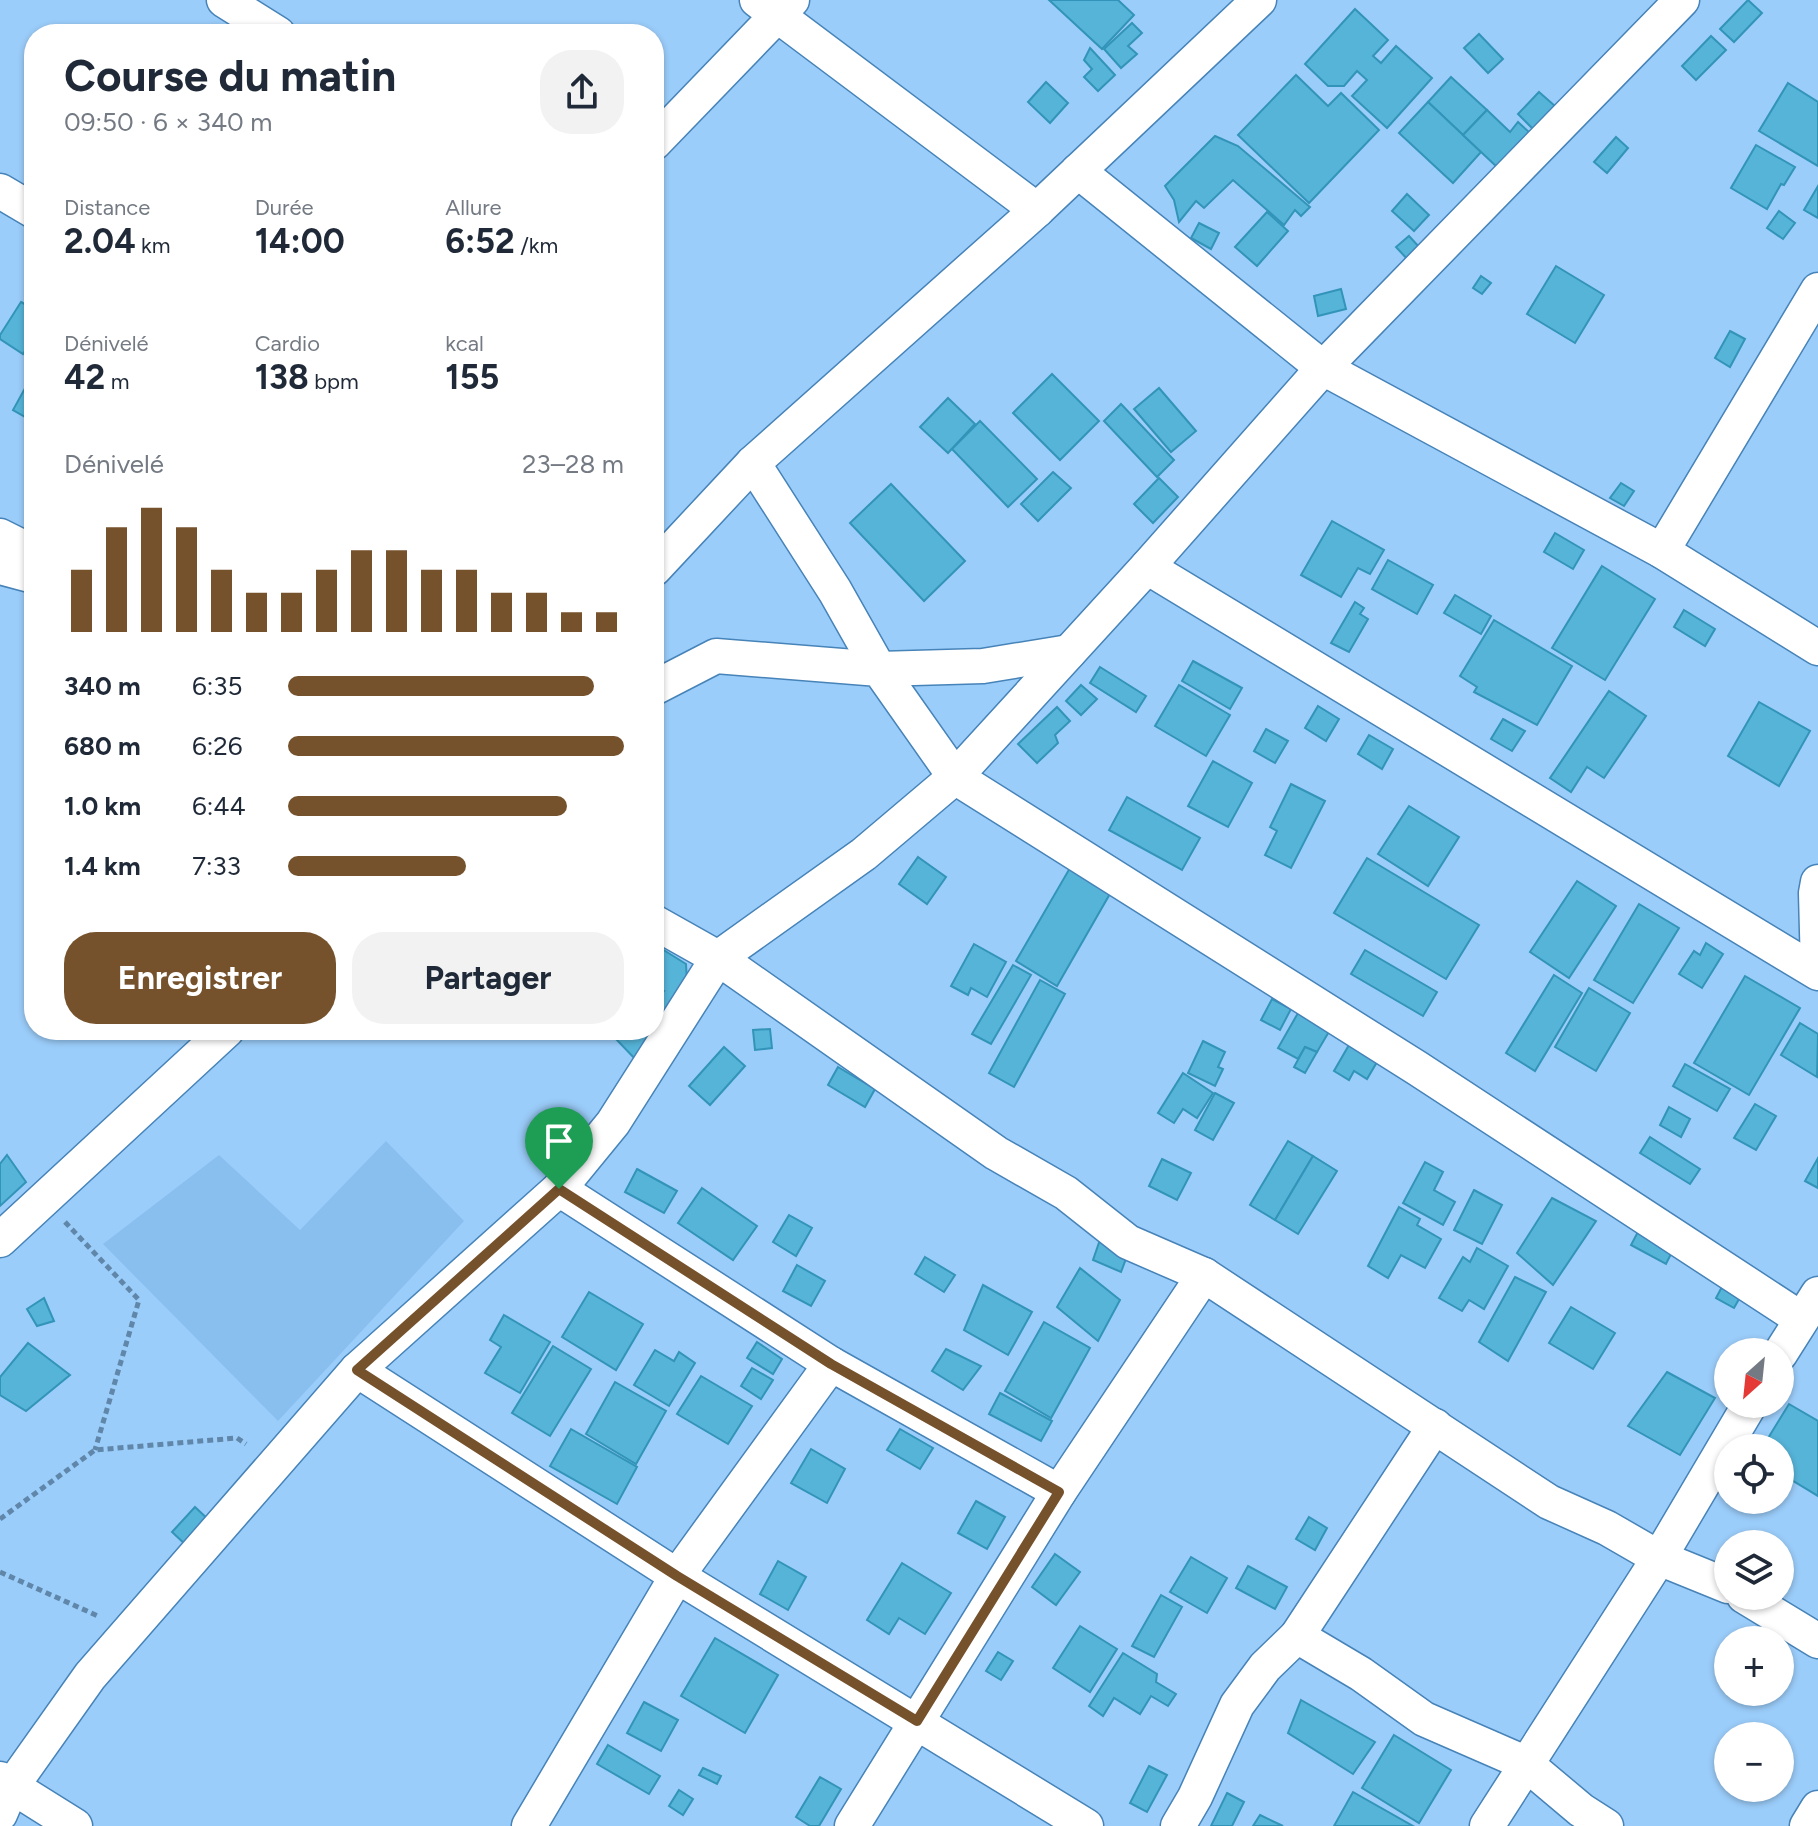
<!DOCTYPE html>
<html lang="fr">
<meta charset="utf-8">
<style>
body{margin:0;font-family:Figtree,sans-serif;background:#f2f2f3;color:#1f2937;height:100vh;display:flex;flex-direction:column;font-size:30px;white-space:nowrap}
*{box-sizing:border-box;margin:0}
p{font-size:26px;color:#747a83}
.icon{flex:none;width:44px;height:44px;fill:none;stroke:currentColor;stroke-width:2;stroke-linecap:round;stroke-linejoin:round}
.map{position:relative;flex:1;overflow:hidden}
.panel{position:absolute;left:24px;top:24px;width:640px;height:1016px;display:flex;flex-direction:column;background:#fff;border-radius:32px;box-shadow:0 2px 6px #0004}
.panel>*{flex:none}
.needle{width:52px;rotate:207deg}
.fabs{position:absolute;left:1714px;top:1338px;display:grid;gap:16px}
.fabs a{display:grid;place-items:center;width:80px;height:80px;border-radius:50%;background:#fff;box-shadow:0 2px 6px #0004;font-size:40px}
.pin{position:absolute;display:grid;place-items:center;width:68px;height:68px;color:#fff;margin:-82px -34px;border-radius:50% 50% 50% 0;rotate:-45deg;box-shadow:0 0 8px #0007}
.pin .icon{rotate:45deg}
.round{display:grid;place-items:center;flex:none;width:84px;height:84px;border-radius:32px;background:#f2f2f3}
.headline{display:flex;align-items:center;justify-content:space-between;height:136px;padding:0 40px}
h1{font-size:44px;font-weight:700;line-height:60px}
.stats{display:grid;grid-template-columns:repeat(3,1fr);gap:12px;height:136px;padding:8px 40px}
.stats div{display:grid;align-content:center}
.stats b{font-size:34px;font-weight:700}
.stats small{font-size:22px;font-weight:400}
.stats p{font-size:22px}
.chart{height:224px;padding:16px 40px}
.chart p{display:flex;justify-content:space-between}
.chart svg{width:100%;height:144px;margin-top:8px;stroke:#76522c;stroke-width:6}
.button{display:flex;gap:16px;margin-top:auto;padding:16px 40px}
.button a{flex:1;height:92px;border-radius:32px;background:#76522c;color:#fff;font-size:32px;font-weight:700;line-height:92px;text-align:center}
.button a+a{background:#f2f2f3;color:#1f2937}
ul{padding:0 40px;list-style:none;font-size:26px}
li{display:grid;grid-template-columns:128px 96px 1fr;align-items:center;height:60px}
li i{height:20px;border-radius:10px;background:#76522c}
.map>svg:first-child{display:block}
</style>
<div class="map">
<svg width="1818" height="1826" viewBox="0 0 1818 1826">
<rect width="100%" height="100%" fill="#9bcdfa"/>
<path fill="#89bfef" d="M 386,1141 L 464,1221 L 278,1421 L 103,1244 L 219,1155 L 300,1230 Z"/>
<g fill="#56b4d8" stroke="#3294b8" stroke-width="2">
<path d="M 1049,0 L 1118,0 L 1134,15 L 1102,49 Z"/>
<path d="M 1748,0 L 1762,13 L 1734,42 L 1720,29 Z"/>
<path d="M 1355,9 L 1388,40 L 1373,56 L 1381,63 L 1396,46 L 1432,78 L 1387,128 L 1352,96 L 1367,80 L 1357,71 L 1344,86 L 1328,86 L 1305,64 Z"/>
<path d="M 1132,23 L 1142,33 L 1128,46 L 1137,54 L 1121,68 L 1104,49 Z"/>
<path d="M 1479,34 L 1503,59 L 1488,73 L 1464,48 Z"/>
<path d="M 1711,36 L 1726,50 L 1696,80 L 1682,66 Z"/>
<path d="M 1090,48 L 1115,75 L 1098,91 L 1084,77 L 1092,69 L 1084,60 Z"/>
<path d="M 1296,75 L 1328,106 L 1341,93 L 1379,130 L 1309,203 L 1238,135 Z"/>
<path d="M 1451,77 L 1487,110 L 1463,135 L 1428,102 Z"/>
<path d="M 1046,82 L 1068,103 L 1050,123 L 1028,102 Z"/>
<path d="M 1788,83 L 1818,102 L 1818,166 L 1759,131 Z"/>
<path d="M 1539,92 L 1555,106 L 1533,129 L 1518,114 Z"/>
<path d="M 1428,102 L 1481,152 L 1453,183 L 1399,133 Z"/>
<path d="M 1487,110 L 1510,132 L 1518,122 L 1530,133 L 1497,167 L 1463,135 Z"/>
<path d="M 1215,136 L 1238,146 L 1310,207 L 1301,216 L 1295,210 L 1284,225 L 1233,180 L 1204,208 L 1196,201 L 1179,222 L 1174,200 L 1165,186 Z"/>
<path d="M 1616,137 L 1628,148 L 1607,173 L 1594,162 Z"/>
<path d="M 1756,145 L 1795,167 L 1784,185 L 1781,184 L 1767,209 L 1731,188 Z"/>
<path d="M 1818,186 L 1818,218 L 1804,210 Z"/>
<path d="M 1407,194 L 1429,215 L 1414,231 L 1392,211 Z"/>
<path d="M 1779,211 L 1795,223 L 1783,239 L 1767,228 Z"/>
<path d="M 1267,212 L 1288,231 L 1257,266 L 1235,247 Z"/>
<path d="M 1199,223 L 1219,233 L 1211,249 L 1191,238 Z"/>
<path d="M 1409,236 L 1421,249 L 1409,261 L 1396,247 Z"/>
<path d="M 1556,266 L 1604,295 L 1575,343 L 1527,314 Z"/>
<path d="M 1481,276 L 1491,283 L 1482,294 L 1473,288 Z"/>
<path d="M 1341,289 L 1346,309 L 1318,316 L 1314,296 Z"/>
<path d="M 21,302 L 34,309 L 34,337 L 23,354 L 0,339 L 0,335 Z"/>
<path d="M 1730,331 L 1745,339 L 1730,367 L 1715,358 Z"/>
<path d="M 34,372 L 34,422 L 13,410 Z"/>
<path d="M 1052,374 L 1099,421 L 1060,460 L 1013,413 Z"/>
<path d="M 1159,388 L 1196,431 L 1171,452 L 1134,409 Z"/>
<path d="M 948,398 L 975,424 L 948,453 L 920,427 Z"/>
<path d="M 1121,404 L 1174,460 L 1157,477 L 1104,421 Z"/>
<path d="M 980,421 L 1037,479 L 1008,507 L 952,449 Z"/>
<path d="M 1053,472 L 1071,488 L 1038,521 L 1021,504 Z"/>
<path d="M 1159,478 L 1178,497 L 1153,523 L 1134,504 Z"/>
<path d="M 1621,483 L 1634,491 L 1624,506 L 1610,498 Z"/>
<path d="M 891,484 L 965,561 L 924,601 L 850,523 Z"/>
<path d="M 1332,521 L 1384,550 L 1370,574 L 1358,568 L 1341,597 L 1301,575 Z"/>
<path d="M 1555,533 L 1584,550 L 1573,569 L 1544,552 Z"/>
<path d="M 1388,560 L 1433,585 L 1417,614 L 1372,589 Z"/>
<path d="M 1602,566 L 1655,599 L 1605,680 L 1552,648 Z"/>
<path d="M 1455,595 L 1491,616 L 1481,634 L 1444,613 Z"/>
<path d="M 1355,602 L 1364,608 L 1360,614 L 1368,619 L 1349,652 L 1331,643 Z"/>
<path d="M 1684,610 L 1715,629 L 1705,646 L 1674,627 Z"/>
<path d="M 1494,620 L 1572,666 L 1537,725 L 1474,692 L 1477,687 L 1460,676 Z"/>
<path d="M 1193,661 L 1242,688 L 1230,709 L 1182,681 Z"/>
<path d="M 1100,667 L 1146,696 L 1136,712 L 1090,683 Z"/>
<path d="M 1081,685 L 1097,699 L 1081,715 L 1066,701 Z"/>
<path d="M 1179,685 L 1230,715 L 1206,756 L 1155,726 Z"/>
<path d="M 1609,691 L 1646,716 L 1604,778 L 1587,767 L 1571,792 L 1550,778 Z"/>
<path d="M 1759,702 L 1810,731 L 1779,786 L 1728,756 Z"/>
<path d="M 1318,706 L 1339,719 L 1326,741 L 1305,728 Z"/>
<path d="M 1057,707 L 1070,721 L 1055,735 L 1058,743 L 1037,763 L 1018,744 Z"/>
<path d="M 1503,719 L 1525,731 L 1512,751 L 1491,739 Z"/>
<path d="M 1266,729 L 1288,741 L 1275,763 L 1254,751 Z"/>
<path d="M 1369,735 L 1393,749 L 1382,769 L 1358,754 Z"/>
<path d="M 1213,761 L 1252,783 L 1228,827 L 1188,806 Z"/>
<path d="M 1291,784 L 1325,801 L 1291,868 L 1265,855 L 1277,831 L 1270,827 Z"/>
<path d="M 1127,797 L 1200,838 L 1182,870 L 1109,830 Z"/>
<path d="M 1409,806 L 1459,837 L 1428,886 L 1378,854 Z"/>
<path d="M 918,857 L 946,877 L 927,904 L 899,884 Z"/>
<path d="M 1367,858 L 1479,925 L 1446,979 L 1334,913 Z"/>
<path d="M 1074,861 L 1115,885 L 1057,986 L 1016,961 Z"/>
<path d="M 1577,881 L 1616,906 L 1569,978 L 1530,952 Z"/>
<path d="M 1639,904 L 1679,928 L 1633,1003 L 1594,980 Z"/>
<path d="M 1706,943 L 1723,954 L 1702,988 L 1679,974 L 1694,951 L 1700,955 Z"/>
<path d="M 654,944 L 686,964 L 688,998 L 637,1061 L 615,1038 L 623,1030 L 654,1030 L 654,1001 L 664,991 L 654,985 Z"/>
<path d="M 974,944 L 1006,962 L 987,997 L 971,988 L 968,995 L 951,986 Z"/>
<path d="M 1365,950 L 1437,992 L 1423,1016 L 1351,974 Z"/>
<path d="M 1013,965 L 1031,975 L 991,1044 L 972,1034 Z"/>
<path d="M 1554,975 L 1582,993 L 1535,1071 L 1506,1053 Z"/>
<path d="M 1745,976 L 1800,1008 L 1749,1095 L 1694,1063 Z"/>
<path d="M 1040,980 L 1065,994 L 1014,1087 L 989,1073 Z"/>
<path d="M 1589,988 L 1630,1013 L 1596,1071 L 1555,1047 Z"/>
<path d="M 1272,999 L 1291,1009 L 1280,1030 L 1261,1020 Z"/>
<path d="M 1298,1013 L 1330,1030 L 1317,1052 L 1305,1047 L 1298,1059 L 1278,1048 Z"/>
<path d="M 1800,1023 L 1818,1034 L 1817,1077 L 1781,1055 Z"/>
<path d="M 770,1029 L 772,1048 L 755,1050 L 753,1030 Z"/>
<path d="M 1203,1041 L 1225,1052 L 1218,1067 L 1223,1069 L 1215,1086 L 1188,1073 Z"/>
<path d="M 1349,1045 L 1377,1062 L 1367,1079 L 1354,1071 L 1349,1080 L 1334,1071 Z"/>
<path d="M 724,1047 L 745,1066 L 710,1105 L 689,1086 Z"/>
<path d="M 1305,1047 L 1317,1052 L 1305,1073 L 1294,1067 Z"/>
<path d="M 1685,1064 L 1730,1089 L 1717,1111 L 1673,1086 Z"/>
<path d="M 838,1067 L 875,1089 L 865,1107 L 828,1085 Z"/>
<path d="M 1183,1073 L 1213,1093 L 1197,1118 L 1183,1109 L 1174,1123 L 1158,1113 Z"/>
<path d="M 1215,1093 L 1234,1103 L 1213,1140 L 1195,1130 Z"/>
<path d="M 1755,1104 L 1776,1116 L 1756,1150 L 1734,1138 Z"/>
<path d="M 1669,1107 L 1690,1119 L 1681,1137 L 1660,1125 Z"/>
<path d="M 1650,1137 L 1700,1169 L 1690,1184 L 1640,1153 Z"/>
<path d="M 1288,1141 L 1313,1156 L 1275,1220 L 1250,1205 Z"/>
<path d="M 7,1155 L 26,1182 L 0,1206 L 0,1164 Z"/>
<path d="M 1313,1156 L 1337,1171 L 1298,1234 L 1275,1220 Z"/>
<path d="M 1818,1158 L 1818,1188 L 1805,1181 Z"/>
<path d="M 1162,1159 L 1191,1173 L 1177,1200 L 1149,1186 Z"/>
<path d="M 1425,1162 L 1443,1172 L 1434,1190 L 1455,1202 L 1443,1225 L 1403,1203 Z"/>
<path d="M 637,1169 L 677,1191 L 664,1213 L 625,1192 Z"/>
<path d="M 702,1188 L 757,1226 L 733,1260 L 678,1223 Z"/>
<path d="M 1474,1190 L 1502,1205 L 1482,1244 L 1454,1230 Z"/>
<path d="M 1552,1198 L 1596,1221 L 1553,1285 L 1517,1253 Z"/>
<path d="M 1399,1207 L 1420,1219 L 1417,1225 L 1441,1239 L 1425,1268 L 1401,1255 L 1388,1278 L 1368,1266 Z"/>
<path d="M 789,1215 L 812,1228 L 796,1256 L 773,1242 Z"/>
<path d="M 1641,1226 L 1676,1244 L 1666,1264 L 1631,1245 Z"/>
<path d="M 1102,1234 L 1127,1256 L 1121,1272 L 1093,1260 Z"/>
<path d="M 1477,1248 L 1508,1266 L 1484,1309 L 1469,1300 L 1462,1311 L 1439,1298 L 1463,1257 L 1470,1262 Z"/>
<path d="M 925,1257 L 955,1275 L 944,1292 L 915,1274 Z"/>
<path d="M 797,1265 L 825,1281 L 811,1306 L 783,1291 Z"/>
<path d="M 1080,1268 L 1120,1300 L 1098,1341 L 1057,1307 Z"/>
<path d="M 1515,1277 L 1546,1292 L 1508,1361 L 1479,1342 Z"/>
<path d="M 1725,1281 L 1743,1292 L 1734,1308 L 1716,1298 Z"/>
<path d="M 983,1285 L 1032,1312 L 1008,1355 L 964,1330 Z"/>
<path d="M 589,1292 L 643,1324 L 616,1370 L 562,1337 Z"/>
<path d="M 44,1298 L 54,1321 L 37,1326 L 27,1309 Z"/>
<path d="M 1571,1307 L 1615,1333 L 1593,1369 L 1549,1343 Z"/>
<path d="M 504,1315 L 550,1342 L 520,1393 L 485,1373 L 501,1347 L 490,1340 Z"/>
<path d="M 1044,1322 L 1090,1348 L 1051,1418 L 1005,1391 Z"/>
<path d="M 757,1342 L 782,1359 L 773,1374 L 747,1358 Z"/>
<path d="M 28,1343 L 70,1375 L 26,1411 L 0,1395 L 0,1377 Z"/>
<path d="M 553,1346 L 591,1369 L 550,1436 L 512,1413 Z"/>
<path d="M 946,1349 L 981,1366 L 963,1390 L 932,1371 Z"/>
<path d="M 655,1350 L 674,1361 L 679,1352 L 695,1363 L 669,1406 L 634,1385 Z"/>
<path d="M 752,1368 L 773,1380 L 761,1399 L 741,1386 Z"/>
<path d="M 1667,1372 L 1715,1398 L 1680,1455 L 1628,1426 Z"/>
<path d="M 701,1376 L 752,1406 L 728,1444 L 677,1414 Z"/>
<path d="M 615,1382 L 666,1411 L 636,1464 L 586,1434 Z"/>
<path d="M 1000,1393 L 1052,1421 L 1041,1441 L 989,1414 Z"/>
<path d="M 1789,1404 L 1818,1421 L 1818,1496 L 1780,1473 L 1780,1448 L 1762,1448 Z"/>
<path d="M 571,1429 L 637,1467 L 617,1504 L 550,1466 Z"/>
<path d="M 900,1429 L 933,1448 L 920,1469 L 887,1450 Z"/>
<path d="M 811,1449 L 845,1469 L 827,1503 L 791,1483 Z"/>
<path d="M 976,1501 L 1005,1517 L 987,1549 L 958,1533 Z"/>
<path d="M 195,1507 L 210,1521 L 187,1546 L 172,1532 Z"/>
<path d="M 1309,1517 L 1327,1528 L 1315,1550 L 1296,1539 Z"/>
<path d="M 1055,1554 L 1080,1572 L 1056,1605 L 1032,1587 Z"/>
<path d="M 1191,1557 L 1227,1578 L 1207,1613 L 1170,1592 Z"/>
<path d="M 778,1561 L 806,1577 L 788,1610 L 760,1594 Z"/>
<path d="M 902,1563 L 951,1593 L 925,1634 L 899,1618 L 889,1634 L 867,1620 Z"/>
<path d="M 1248,1566 L 1287,1587 L 1275,1609 L 1236,1588 Z"/>
<path d="M 1161,1595 L 1182,1607 L 1154,1657 L 1132,1646 Z"/>
<path d="M 1080,1626 L 1117,1649 L 1090,1692 L 1053,1668 Z"/>
<path d="M 715,1638 L 778,1675 L 745,1733 L 681,1696 Z"/>
<path d="M 998,1652 L 1013,1661 L 1001,1680 L 986,1671 Z"/>
<path d="M 1123,1653 L 1157,1674 L 1156,1682 L 1176,1694 L 1168,1706 L 1151,1696 L 1140,1714 L 1114,1698 L 1103,1716 L 1089,1706 Z"/>
<path d="M 1301,1700 L 1375,1742 L 1353,1774 L 1288,1733 Z"/>
<path d="M 644,1702 L 678,1720 L 661,1751 L 627,1733 Z"/>
<path d="M 1394,1735 L 1451,1770 L 1419,1823 L 1362,1788 Z"/>
<path d="M 608,1745 L 660,1776 L 649,1794 L 597,1764 Z"/>
<path d="M 1149,1766 L 1167,1775 L 1147,1812 L 1130,1803 Z"/>
<path d="M 703,1768 L 721,1776 L 717,1784 L 699,1775 Z"/>
<path d="M 820,1777 L 841,1789 L 819,1826 L 810,1826 L 796,1817 Z"/>
<path d="M 679,1790 L 693,1799 L 683,1815 L 669,1806 Z"/>
<path d="M 1353,1792 L 1413,1826 L 1334,1826 Z"/>
<path d="M 1227,1793 L 1244,1802 L 1232,1826 L 1211,1826 Z"/>
<path d="M 1260,1815 L 1283,1826 L 1253,1826 Z"/>
</g>
<g fill="none" stroke-linecap="round" stroke-linejoin="round">
<g stroke="#4683b8" stroke-width="37">
<g id="street">
<path d="M 224,0 L 278,34"/>
<path d="M 757,0 L 1037,210"/>
<path d="M 654,143 L 792,0"/>
<path d="M 1078,171 L 1323,368 L 1662,551 L 1818,648"/>
<path d="M 0,191 L 34,211"/>
<path d="M 753,463 L 835,591 L 879,669 L 983,666 L 1069,652"/>
<path d="M 0,536 L 34,553"/>
<path d="M 1662,551 L 1818,290"/>
<path d="M 0,567 L 34,576"/>
<path d="M 1147,567 L 1818,973"/>
<path d="M 654,569 L 753,463 L 1037,210 L 1259,0"/>
<path d="M 654,688 L 716,656 L 879,669 L 955,777 L 1417,1068 L 1801,1319"/>
<path d="M 1818,882 L 1816,893 L 1818,969"/>
<path d="M 654,922 L 718,958 L 996,1153 L 1066,1193 L 1128,1242 L 1204,1275 L 1549,1502 L 1607,1528 L 1659,1558 L 1728,1586"/>
<path d="M 559,1189 L 831,1364 L 1059,1492"/>
<path d="M 0,1240 L 227,1030"/>
<path d="M 1780,1354 L 1818,1294"/>
<path d="M 357,1370 L 677,1576 L 1086,1826"/>
<path d="M 1744,1596 L 1818,1641"/>
<path d="M 1297,1636 L 1361,1674 L 1424,1719 L 1525,1763 L 1581,1810 L 1606,1826"/>
<path d="M 0,1779 L 75,1826"/>
<path d="M 0,1814 L 12,1786 L 90,1676 L 357,1370 L 559,1189 L 613,1123 L 718,958 L 864,854 L 955,777 L 1147,567 L 1323,368 L 1682,0"/>
<path d="M 529,1826 L 677,1576 L 831,1364"/>
<path d="M 852,1826 L 1059,1492 L 1204,1275"/>
<path d="M 1178,1826 L 1195,1797 L 1237,1705 L 1265,1667 L 1297,1636 L 1435,1426"/>
<path d="M 1487,1826 L 1659,1558 L 1750,1404"/>
<path d="M 1807,1826 L 1818,1808"/>
</g>
</g>
<g stroke="#6087a9" stroke-width="5" stroke-dasharray="6 4" stroke-linecap="butt">
<path d="M 65,1222 L 139,1300 L 95,1450"/>
<path d="M 0,1519 L 95,1450 L 237,1438 L 246,1444"/>
<path d="M 0,1572 L 98,1616"/>
</g>
<use href="#street" stroke="#fff" stroke-width="34"/>
</g>
<g fill="none" stroke-linecap="round" stroke-linejoin="round">
<g stroke="#fff" stroke-width="16">
<path id="route" d="M 559,1189 L 831,1364 L 1059,1492 L 917,1721 L 677,1576 L 357,1370 Z"/>
</g>
<use href="#route" stroke="#76522c" stroke-width="10"/>
</g>
</svg>
<div class="fabs">
<a><svg class="needle" viewBox="-14 -14 28 28"><path d="M0-13l5 13h-10z" fill="#e53935"/><path d="M0 13l5-13h-10z" fill="#747a83"/></svg></a>
<a><svg class="icon" aria-label="locate" viewBox="0 0 24 24"><circle cx="12" cy="12" r="6"/><path d="M12 2v4M12 18v4M2 12h4M18 12h4"/></svg></a>
<a><svg class="icon" aria-label="layers" viewBox="0 0 24 24"><path d="M12 4l9 5-9 5-9-5zM3 14l9 5 9-5"/></svg></a>
<a>+</a>
<a>−</a>
</div>
<div class="pin" style="left:559px;top:1189px;background:#1e9e55"><svg class="icon" aria-label="arrive" viewBox="0 0 24 24"><path d="M6 21V4h12l-3 4 3 4H6"/></svg></div>
<section class="panel">
<div class="headline"><div><h1>Course du matin</h1><p>09:50 · 6 × 340 m</p></div><a class="round"><svg class="icon" aria-label="share" viewBox="0 0 24 24"><path d="M12 15V3M7 8l5-5 5 5M5 13v7h14v-7"/></svg></a></div>
<div class="stats">
<div><p>Distance</p><b>2.04<small> km</small></b></div>
<div><p>Durée</p><b>14:00</b></div>
<div><p>Allure</p><b>6:52<small> /km</small></b></div>
</div>
<div class="stats">
<div><p>Dénivelé</p><b>42<small> m</small></b></div>
<div><p>Cardio</p><b>138<small> bpm</small></b></div>
<div><p>kcal</p><b>155</b></div>
</div>
<div class="chart"><p><span>Dénivelé</span>23–28 m</p>
<svg viewBox="0 0 160 44" preserveAspectRatio="none"><path d="M5 44V25M15 44V12M25 44V6M35 44V12M45 44V25M55 44V32M65 44V32M75 44V25M85 44V19M95 44V19M105 44V25M115 44V25M125 44V32M135 44V32M145 44V38M155 44V38"/></svg>
</div>
<ul>
<li><b>340 m</b>6:35<i style="width:91%"></i></li>
<li><b>680 m</b>6:26<i style="width:100%"></i></li>
<li><b>1.0 km</b>6:44<i style="width:83%"></i></li>
<li><b>1.4 km</b>7:33<i style="width:53%"></i></li>
</ul>
<div class="button"><a>Enregistrer</a><a>Partager</a></div>
</section>
</div>
